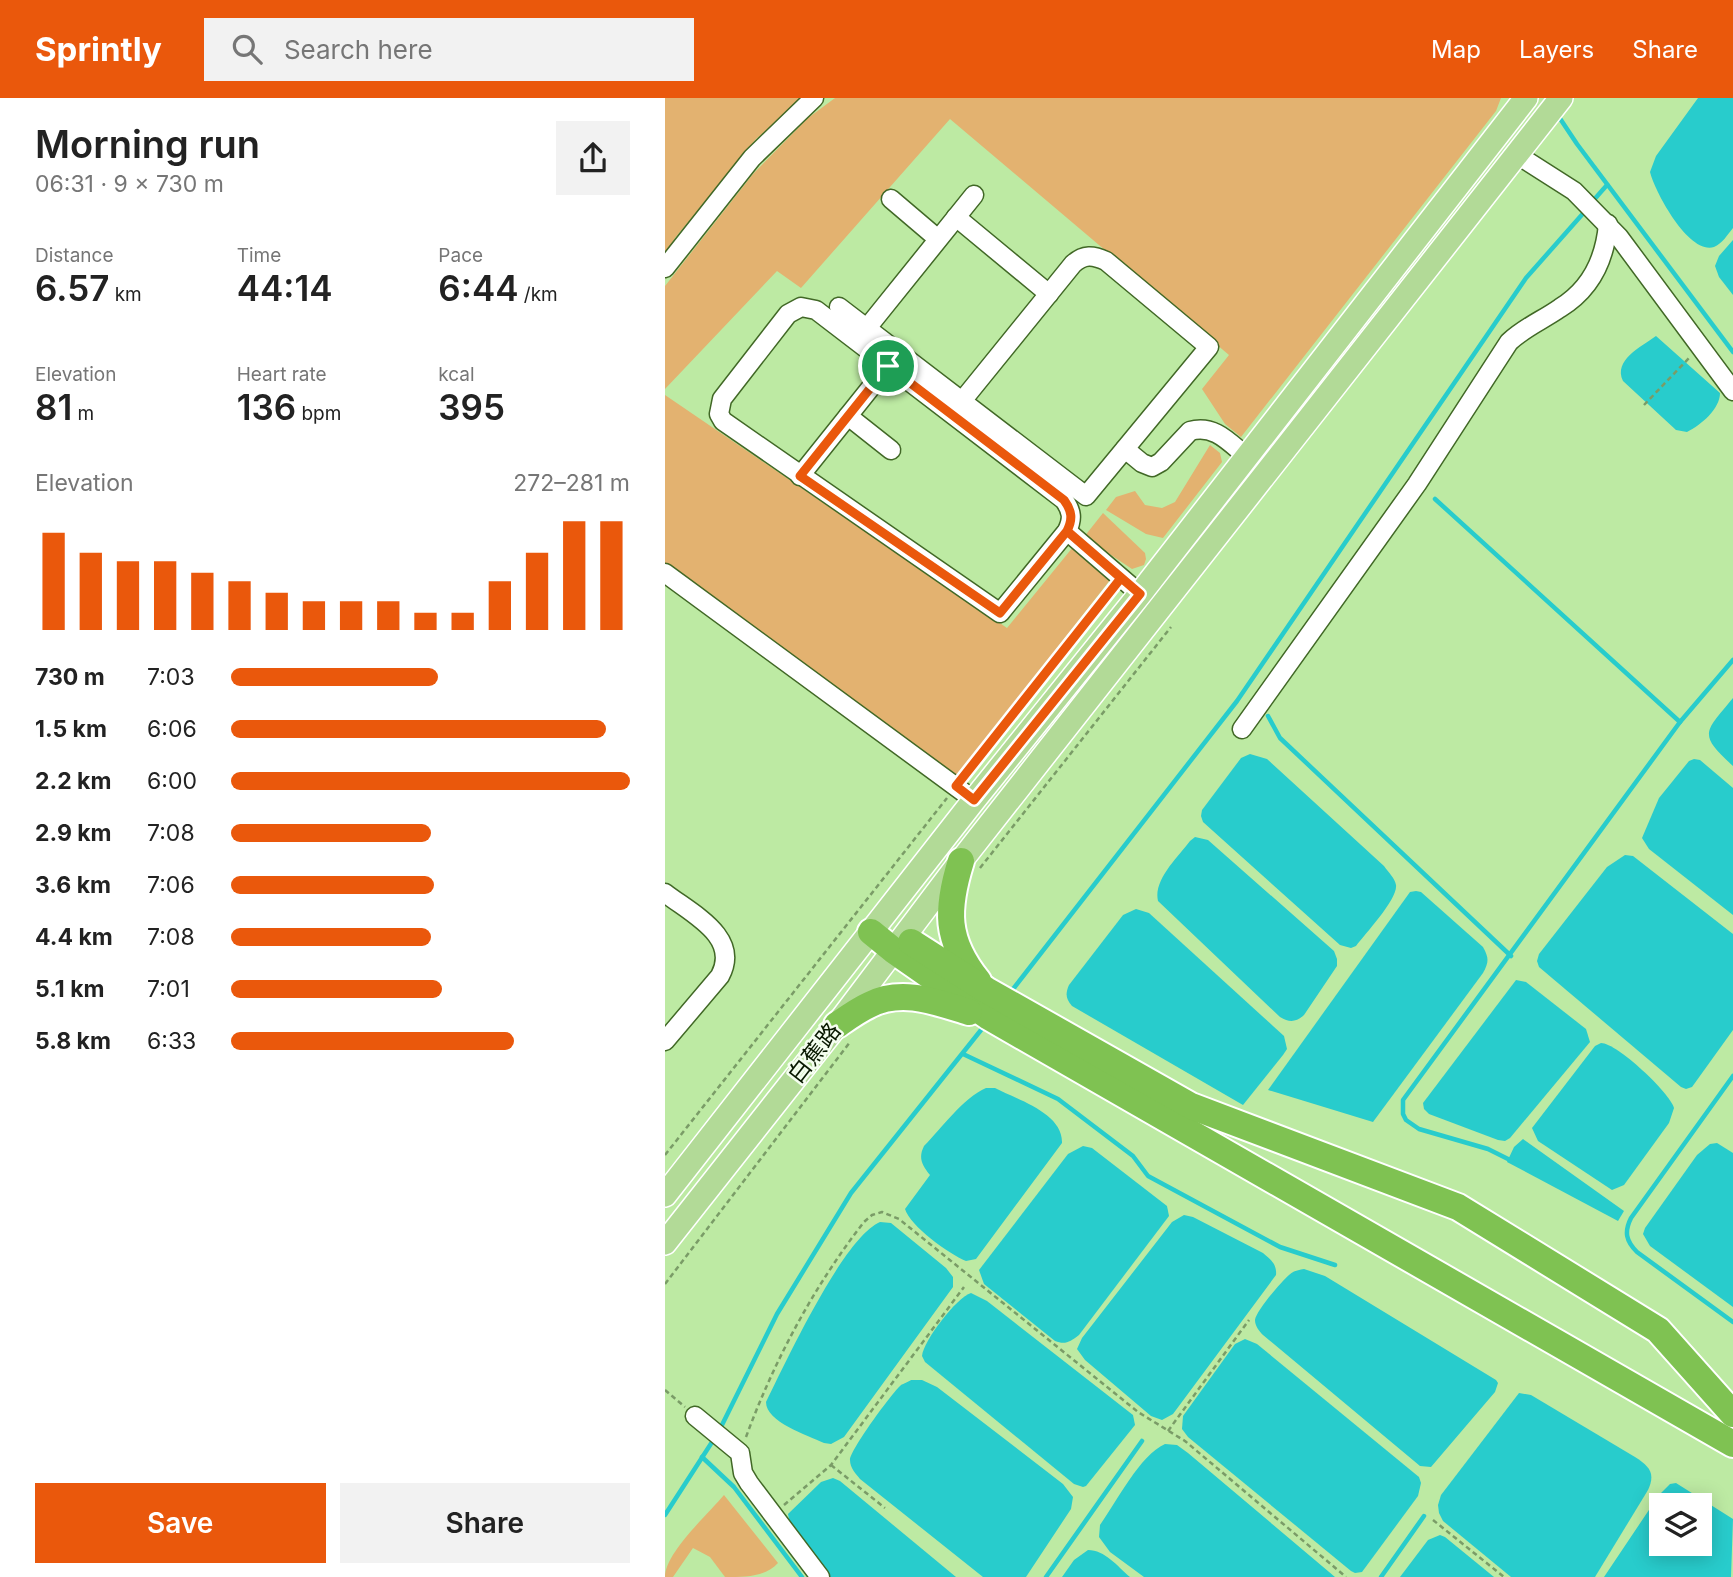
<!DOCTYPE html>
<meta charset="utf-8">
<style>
body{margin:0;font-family:Inter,"Noto Sans SC",sans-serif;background:#f2f2f2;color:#222;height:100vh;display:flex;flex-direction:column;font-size:26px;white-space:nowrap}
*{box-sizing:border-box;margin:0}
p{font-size:23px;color:#767676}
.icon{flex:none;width:38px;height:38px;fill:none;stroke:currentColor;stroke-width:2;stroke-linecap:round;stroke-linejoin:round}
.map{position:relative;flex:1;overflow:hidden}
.side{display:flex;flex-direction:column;background:#fff;width:665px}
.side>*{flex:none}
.tools{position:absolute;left:984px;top:1395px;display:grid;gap:14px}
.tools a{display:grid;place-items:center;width:63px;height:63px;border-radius:0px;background:#fff;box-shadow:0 4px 18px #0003;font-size:35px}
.pin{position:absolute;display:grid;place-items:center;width:60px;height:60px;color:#fff;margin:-30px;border:4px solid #fff;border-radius:50%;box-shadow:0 2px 7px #0007}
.round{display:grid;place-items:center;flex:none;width:74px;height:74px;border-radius:0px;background:#f2f2f2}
.head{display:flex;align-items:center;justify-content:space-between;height:119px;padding:0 35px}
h1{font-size:38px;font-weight:600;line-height:52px}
.metrics{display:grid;grid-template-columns:repeat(3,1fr);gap:10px;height:119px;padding:7px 35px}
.metrics div{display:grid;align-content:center}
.metrics b{font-size:35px;font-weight:600}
.metrics small{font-size:19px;font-weight:400}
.metrics p{font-size:19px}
.chart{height:196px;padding:14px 35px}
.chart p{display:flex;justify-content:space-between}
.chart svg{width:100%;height:126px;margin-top:7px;stroke:#ea580c;stroke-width:6}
.cta{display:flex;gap:14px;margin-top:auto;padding:14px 35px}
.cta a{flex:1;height:80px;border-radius:0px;background:#ea580c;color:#fff;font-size:28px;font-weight:600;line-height:80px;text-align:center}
.cta a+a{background:#f2f2f2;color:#222}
ul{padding:0 35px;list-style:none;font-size:23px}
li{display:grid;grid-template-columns:112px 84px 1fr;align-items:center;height:52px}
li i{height:18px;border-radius:9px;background:#ea580c}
header{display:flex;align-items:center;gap:42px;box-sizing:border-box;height:98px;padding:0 35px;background:#ea580c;color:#fff}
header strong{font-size:33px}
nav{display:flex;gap:38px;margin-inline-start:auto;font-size:24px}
.search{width:490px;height:63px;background:#f2f2f2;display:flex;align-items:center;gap:18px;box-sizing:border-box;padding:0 24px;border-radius:0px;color:#767676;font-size:26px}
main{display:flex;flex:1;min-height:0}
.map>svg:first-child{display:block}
</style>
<header>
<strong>Sprintly</strong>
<div class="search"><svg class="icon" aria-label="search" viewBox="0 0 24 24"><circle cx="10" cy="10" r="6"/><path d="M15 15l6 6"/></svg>Search here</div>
<nav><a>Map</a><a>Layers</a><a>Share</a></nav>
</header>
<main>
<section class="side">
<div class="head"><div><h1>Morning run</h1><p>06:31 · 9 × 730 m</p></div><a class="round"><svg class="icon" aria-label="share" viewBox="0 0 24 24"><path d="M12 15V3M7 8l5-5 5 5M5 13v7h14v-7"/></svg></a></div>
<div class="metrics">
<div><p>Distance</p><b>6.57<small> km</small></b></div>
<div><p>Time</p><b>44:14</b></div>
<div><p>Pace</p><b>6:44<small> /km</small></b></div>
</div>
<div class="metrics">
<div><p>Elevation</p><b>81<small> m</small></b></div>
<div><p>Heart rate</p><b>136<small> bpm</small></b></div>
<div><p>kcal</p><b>395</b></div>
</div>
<div class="chart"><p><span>Elevation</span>272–281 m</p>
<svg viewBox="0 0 160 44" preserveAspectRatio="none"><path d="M5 44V10M15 44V17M25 44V20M35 44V20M45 44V24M55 44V27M65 44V31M75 44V34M85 44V34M95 44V34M105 44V38M115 44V38M125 44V27M135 44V17M145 44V6M155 44V6"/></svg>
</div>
<ul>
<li><b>730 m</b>7:03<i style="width:52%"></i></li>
<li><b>1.5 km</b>6:06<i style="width:94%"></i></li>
<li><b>2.2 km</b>6:00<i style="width:100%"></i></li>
<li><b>2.9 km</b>7:08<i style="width:50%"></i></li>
<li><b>3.6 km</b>7:06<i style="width:51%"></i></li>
<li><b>4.4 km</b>7:08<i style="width:50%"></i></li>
<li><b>5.1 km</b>7:01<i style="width:53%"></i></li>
<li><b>5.8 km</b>6:33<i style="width:71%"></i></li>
</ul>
<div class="cta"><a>Save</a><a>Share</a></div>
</section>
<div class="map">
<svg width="1068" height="1479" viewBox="0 0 1068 1479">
<rect width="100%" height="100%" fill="#bdeaa3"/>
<g fill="#e3b270">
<path d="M 0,0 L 140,0 L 91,41 L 10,140 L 0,157 Z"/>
<path d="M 170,0 L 836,0 L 831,13 L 576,339 L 560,326 L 537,291 L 564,257 L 285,21 L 136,190 L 112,173 L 0,291 L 0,188 L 88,76 L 143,20 Z"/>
<path d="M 0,297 L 342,530 L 408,449 L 445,482 L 292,679 L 0,473 Z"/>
<path d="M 545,347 L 555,355 L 557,364 L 498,440 L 481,436 L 441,412 L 451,399 L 470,393 L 480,407 L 497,410 L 510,404 Z"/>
<path d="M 438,415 L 480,455 L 481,461 L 479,467 L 467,471 L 419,439 Z"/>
<path d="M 59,1397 L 113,1465 C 100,1479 81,1479 60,1479 L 45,1459 L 28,1450 L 8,1479 L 0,1479 C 0,1455 43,1416 59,1397 Z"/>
</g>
<g fill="#28cccc" fill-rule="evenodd">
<path d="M 1033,0 L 1068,0 L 1068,130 C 1063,136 1057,146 1049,149 C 1024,157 990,94 985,74 L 991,58 Z"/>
<path d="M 1068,142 L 1068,197 L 1054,179 L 1050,168 L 1054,158 Z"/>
<path d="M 991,238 L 1055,295 C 1055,311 1036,327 1022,334 L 1011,332 L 958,283 C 948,262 976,249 991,238 Z"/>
<path d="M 1068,600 L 1068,668 C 1033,636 1039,635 1068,600 Z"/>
<path d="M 585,656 L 602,661 L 719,768 C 723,774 730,780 731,787 C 733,801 700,836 691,848 L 686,850 L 675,847 L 538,724 L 536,718 L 537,712 L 576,660 Z"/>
<path d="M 1029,661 L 1035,662 L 1068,690 L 1068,817 L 984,751 L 977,740 L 994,700 L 1024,663 Z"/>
<path d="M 530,739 L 543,742 L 669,853 L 672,861 L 672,868 L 639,917 C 631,924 625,925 615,919 L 493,803 C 488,782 513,759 525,743 Z"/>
<path d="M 960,757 L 968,758 L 1068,836 L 1068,932 L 1027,989 L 1021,991 L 1016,989 L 874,869 L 872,863 L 874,856 L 942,769 Z"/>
<path d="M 751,793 L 756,794 L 818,849 C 824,860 824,864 818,875 L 708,1024 L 603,992 L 745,794 Z"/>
<path d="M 471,811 L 484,815 L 619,938 L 622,951 L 618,957 L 578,1007 L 407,908 C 401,901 400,896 404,887 L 458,817 Z"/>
<path d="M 851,882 L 861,884 L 921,931 L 925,944 L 845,1040 L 840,1043 L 833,1042 L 764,1016 L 759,1011 L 758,1005 Z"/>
<path d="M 936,945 C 952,945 1005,995 1009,1010 L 1004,1025 L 959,1087 L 947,1092 L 873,1043 L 867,1030 L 930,948 Z"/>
<path d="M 321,990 L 330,990 C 353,1002 398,1015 397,1045 L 311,1161 L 301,1163 C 284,1156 245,1128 240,1111 L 265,1077 C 257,1067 253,1060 259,1048 C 276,1031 299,999 321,990 Z"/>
<path d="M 858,1041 L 959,1113 L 953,1123 L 842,1064 L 849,1049 Z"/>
<path d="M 1052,1045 L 1068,1055 L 1068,1209 L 985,1148 L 978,1136 L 980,1130 L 1032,1057 L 1045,1046 Z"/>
<path d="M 418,1048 L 427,1050 L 502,1108 L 504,1118 L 414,1237 C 405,1244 400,1247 390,1243 L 319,1186 L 314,1172 L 403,1056 Z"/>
<path d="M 519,1117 L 528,1119 L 598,1155 C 606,1162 612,1166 611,1177 L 508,1316 L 497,1322 L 486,1318 L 420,1262 L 412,1251 L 417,1240 L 507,1124 Z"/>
<path d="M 215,1124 L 226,1125 L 281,1170 L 288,1179 L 288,1189 L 179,1339 L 166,1346 L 159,1345 C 142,1337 101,1324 101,1304 C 121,1264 178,1140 215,1124 Z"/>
<path d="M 639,1171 L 660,1178 L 831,1282 L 833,1285 L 830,1294 L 766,1369 L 755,1368 L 598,1237 C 594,1233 590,1228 590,1222 C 591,1213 616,1184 624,1177 C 628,1173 633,1172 639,1171 Z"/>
<path d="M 306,1195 L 322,1203 L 468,1317 L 470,1327 L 421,1388 L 418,1389 L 409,1386 L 260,1264 L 257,1258 C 258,1243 292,1199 306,1195 Z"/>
<path d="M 580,1241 L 592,1246 L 754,1379 L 756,1385 L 753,1398 L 697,1474 L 690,1475 L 686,1473 L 523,1339 L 517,1331 L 518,1318 L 570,1246 Z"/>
<path d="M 246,1282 L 257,1282 L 272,1289 L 398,1386 L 408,1399 L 406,1411 L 361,1479 L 318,1479 L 195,1381 C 191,1376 185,1370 185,1362 C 185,1352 227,1295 236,1287 C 238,1286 245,1283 246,1282 Z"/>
<path d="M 854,1295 L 866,1297 L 970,1359 C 984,1368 991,1375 983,1392 L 930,1479 L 846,1479 L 778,1423 L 774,1415 L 773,1407 L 776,1397 Z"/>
<path d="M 500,1346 L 512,1347 L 523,1355 L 670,1479 L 479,1479 L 445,1454 L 434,1439 L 435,1427 C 452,1403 475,1357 500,1346 Z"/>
<path d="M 168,1380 L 175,1383 L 291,1479 L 165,1479 L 125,1426 L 123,1416 L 156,1384 Z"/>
<path d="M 1011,1385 L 1068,1421 L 1066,1479 L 939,1479 L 994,1397 L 1005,1386 ZM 1034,1407 L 1034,1446 L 996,1446 L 996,1407 Z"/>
<path d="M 775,1437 L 780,1439 L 829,1479 L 735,1479 L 763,1442 Z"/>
<path d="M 423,1452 C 440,1452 452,1468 465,1479 L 397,1479 L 409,1462 Z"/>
</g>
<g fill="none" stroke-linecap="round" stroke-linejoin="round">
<g stroke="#28cccc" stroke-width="4.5">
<path d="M 892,16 L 912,46 L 1068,254"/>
<path d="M 927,104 L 942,87"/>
<path d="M 770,401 L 1015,624"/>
<path d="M 603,618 L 615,640 L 846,858"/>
<path d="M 345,895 L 572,603 L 861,180 L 922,111"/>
<path d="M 298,956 L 393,1001 L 468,1058 L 483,1078 L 615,1149 L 670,1167"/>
<path d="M 1068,978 L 966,1120 C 959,1134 961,1143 972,1154 L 1068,1224"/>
<path d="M 847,1063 L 823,1051 L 754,1031 L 741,1022 L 738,1016 L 738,1002 L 1015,624 L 1068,562"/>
<path d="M 55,1331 L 112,1216 L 186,1095 L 320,927"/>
<path d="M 37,1359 L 69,1389 L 137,1479"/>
<path d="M 0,1417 L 49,1341"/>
<path d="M 381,1479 L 477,1343"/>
<path d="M 716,1479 L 759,1418"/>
</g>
<g stroke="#416826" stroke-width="21">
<g id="minor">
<path d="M 851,56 L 909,93 L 954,139 L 1068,293"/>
<path d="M 226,101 L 273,141"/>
<path d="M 291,119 L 384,196"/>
<path d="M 0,170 L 87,60 L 149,0"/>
<path d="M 136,209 L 151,212 L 399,402 C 407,413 408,421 402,433 L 335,515 L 58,323 L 54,316 L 57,301 L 123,216 Z"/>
<path d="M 174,209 L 421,398 L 544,249 L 441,163 C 428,157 419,156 408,166 L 297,303"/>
<path d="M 202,230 L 309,97"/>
<path d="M 183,318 L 226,352"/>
<path d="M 460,351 L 477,365 L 487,369 L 496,364 L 525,333 C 549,326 564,344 582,359"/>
<path d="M 135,378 L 223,268"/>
<path d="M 402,433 L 475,496"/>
<path d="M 0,475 L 309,702"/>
<path d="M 577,631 L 752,386 L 844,244 C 860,229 878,222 895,210 C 926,191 940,161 943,126"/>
<path d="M 0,795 C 27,816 76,839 55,878 L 0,943"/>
<path d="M 30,1318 L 75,1355 L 78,1375 L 84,1385 L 155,1479"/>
</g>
</g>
<g stroke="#fff" stroke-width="26">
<g id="major">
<path d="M 0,1097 L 309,702 L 475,496 L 861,0"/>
<path d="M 0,1145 L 172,927 L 296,763 L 896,0"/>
</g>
</g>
<g stroke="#fff" stroke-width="30">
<g id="highway">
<path d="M 296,763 C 281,811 280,842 313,883"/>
<path d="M 206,834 L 228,852 L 324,919 L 1068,1346"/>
<path d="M 246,844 L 321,892 L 526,1008 L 793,1109 L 993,1232 L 1068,1316"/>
<path d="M 172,927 C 182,920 193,912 204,907 C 237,890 271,904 304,914"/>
</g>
</g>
<g stroke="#7a9c67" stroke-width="2.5" stroke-dasharray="5 3.5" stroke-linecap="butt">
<path d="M 979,307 L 1025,259"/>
<path d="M 299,678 L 447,491"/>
<path d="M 315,770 L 506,529"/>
<path d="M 0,1057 L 282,700"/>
<path d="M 0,1186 L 185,944"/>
<path d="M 0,1292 L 20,1309"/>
<path d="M 503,1333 L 584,1222"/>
<path d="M 81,1339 C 109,1263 149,1188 199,1124 L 207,1117 L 217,1114 L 234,1121 L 473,1314 L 520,1343 L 681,1479"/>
<path d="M 166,1367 L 220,1410"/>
<path d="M 119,1407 L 166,1367 L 299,1189"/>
<path d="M 768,1422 L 839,1479"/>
</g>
<use href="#minor" stroke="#fff" stroke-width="18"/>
<use href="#major" stroke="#b2da97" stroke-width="23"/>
<use href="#highway" stroke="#7fc252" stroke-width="26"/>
</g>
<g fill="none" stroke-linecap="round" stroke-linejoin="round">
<g stroke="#fff" stroke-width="14">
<path id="route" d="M 223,268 L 399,402 C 407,413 408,421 402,433 L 456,480 L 291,688 L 309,702 L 475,496 L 402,433 L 335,515 L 135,378 L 223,268"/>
</g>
<use href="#route" stroke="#ea580c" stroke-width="9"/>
</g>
<g text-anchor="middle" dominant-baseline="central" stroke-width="5" stroke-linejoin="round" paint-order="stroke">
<g font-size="23" fill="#091901" stroke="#f5fef0">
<text transform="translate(149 955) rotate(-52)">白蕉路</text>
</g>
</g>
</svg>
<div class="tools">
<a><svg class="icon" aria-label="layers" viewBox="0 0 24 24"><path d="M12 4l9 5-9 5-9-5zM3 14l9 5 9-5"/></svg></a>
</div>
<div class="pin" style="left:223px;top:268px;background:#1e9e55"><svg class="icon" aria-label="arrive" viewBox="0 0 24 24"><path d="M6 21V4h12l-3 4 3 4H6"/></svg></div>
</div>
</main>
